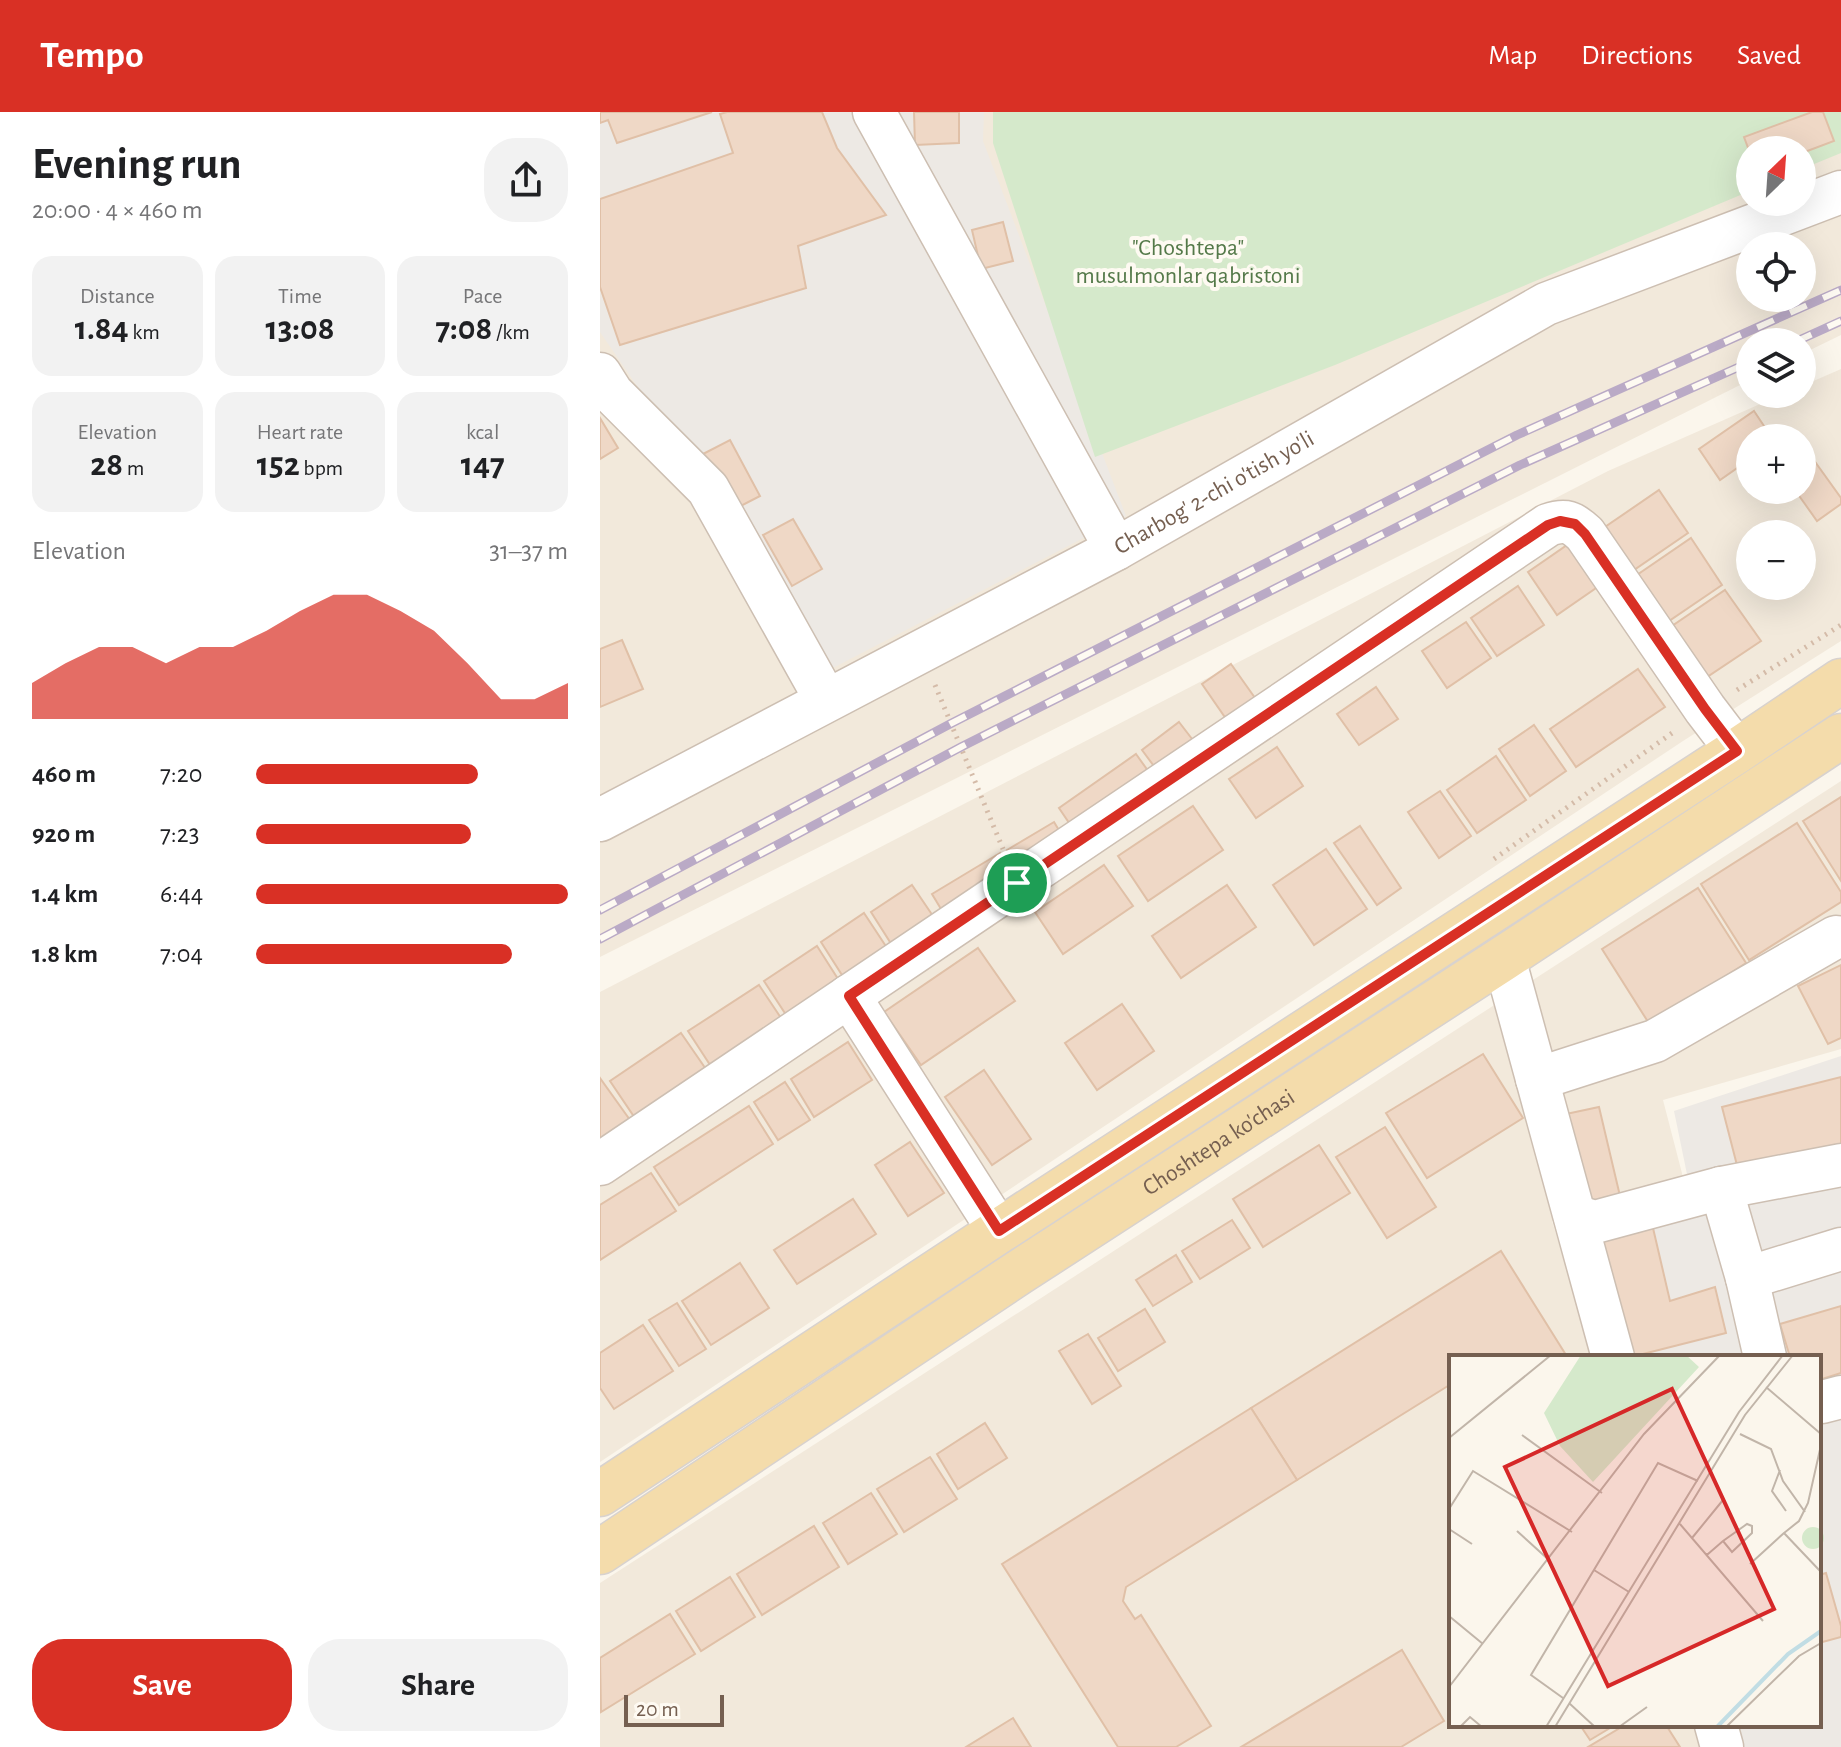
<!DOCTYPE html>
<meta charset="utf-8">
<style>
body{margin:0;font-family:"Alegreya Sans",sans-serif;background:#f2f2f2;color:#202124;height:100vh;display:flex;flex-direction:column;font-size:30px;white-space:nowrap}
*{box-sizing:border-box;margin:0}
p{font-size:26px;color:#757577}
.icon{flex:none;width:44px;height:44px;fill:none;stroke:currentColor;stroke-width:2;stroke-linecap:round;stroke-linejoin:round}
.map{position:relative;flex:1;overflow:hidden}
.side{display:flex;flex-direction:column;background:#fff;width:600px}
.side>*{flex:none}
.needle{width:52px;rotate:25deg}
.controls{position:absolute;left:1136px;top:24px;display:grid;gap:16px}
.controls a{display:grid;place-items:center;width:80px;height:80px;border-radius:50%;background:#fff;box-shadow:0 8px 32px #0002;font-size:40px}
.scale{position:absolute;left:24px;bottom:20px;width:100px;box-sizing:border-box;padding-left:8px;border:4px solid #755f50;border-top:0;font-size:22px;line-height:28px;white-space:nowrap;color:#755f50;-webkit-text-stroke:6px #fefaf2;paint-order:stroke}
.pin{position:absolute;display:grid;place-items:center;width:68px;height:68px;color:#fff;margin:-34px;border:4px solid #fff;border-radius:50%;box-shadow:0 2px 8px #0007}
.round{display:grid;place-items:center;flex:none;width:84px;height:84px;border-radius:32px;background:#f2f2f2}
.headline{display:flex;align-items:center;justify-content:space-between;height:136px;padding:0 32px}
h1{font-size:44px;font-weight:700;line-height:60px}
.metrics{display:grid;grid-template-columns:repeat(3,1fr);gap:12px;height:136px;padding:8px 32px}
.metrics div{display:grid;align-content:center;border-radius:20px;background:#f2f2f2;text-align:center}
.metrics b{font-size:34px;font-weight:700}
.metrics small{font-size:22px;font-weight:400}
.metrics p{font-size:22px}
.chart{height:224px;padding:16px 32px}
.chart p{display:flex;justify-content:space-between}
.chart svg{width:100%;height:144px;margin-top:8px;fill:#d93025;opacity:.7}
.cta{display:flex;gap:16px;margin-top:auto;padding:16px 32px}
.cta a{flex:1;height:92px;border-radius:32px;background:#d93025;color:#fff;font-size:32px;font-weight:700;line-height:92px;text-align:center}
.cta a+a{background:#f2f2f2;color:#202124}
ul{padding:0 32px;list-style:none;font-size:26px}
li{display:grid;grid-template-columns:128px 96px 1fr;align-items:center;height:60px}
li i{height:20px;border-radius:10px;background:#d93025}
header{display:flex;align-items:center;gap:48px;box-sizing:border-box;height:112px;padding:0 40px;background:#d93025;color:#fff}
header strong{font-size:38px}
nav{display:flex;gap:44px;margin-inline-start:auto;font-size:28px}
main{display:flex;flex:1;min-height:0}
.map>svg:first-child{display:block}
</style>
<header>
<strong>Tempo</strong>
<nav><a>Map</a><a>Directions</a><a>Saved</a></nav>
</header>
<main>
<section class="side">
<div class="headline"><div><h1>Evening run</h1><p>20:00 · 4 × 460 m</p></div><a class="round"><svg class="icon" aria-label="share" viewBox="0 0 24 24"><path d="M12 15V3M7 8l5-5 5 5M5 13v7h14v-7"/></svg></a></div>
<div class="metrics">
<div><p>Distance</p><b>1.84<small> km</small></b></div>
<div><p>Time</p><b>13:08</b></div>
<div><p>Pace</p><b>7:08<small> /km</small></b></div>
</div>
<div class="metrics">
<div><p>Elevation</p><b>28<small> m</small></b></div>
<div><p>Heart rate</p><b>152<small> bpm</small></b></div>
<div><p>kcal</p><b>147</b></div>
</div>
<div class="chart"><p><span>Elevation</span>31–37 m</p>
<svg viewBox="0 0 160 44" preserveAspectRatio="none"><path d="M0 44V33L10 27L20 22L30 22L40 27L50 22L60 22L70 17L80 11L90 6L100 6L110 11L120 17L130 27L140 38L150 38L160 33V44z"/></svg>
</div>
<ul>
<li><b>460 m</b>7:20<i style="width:71%"></i></li>
<li><b>920 m</b>7:23<i style="width:69%"></i></li>
<li><b>1.4 km</b>6:44<i style="width:100%"></i></li>
<li><b>1.8 km</b>7:04<i style="width:82%"></i></li>
</ul>
<div class="cta"><a>Save</a><a>Share</a></div>
</section>
<div class="map">
<svg width="1241" height="1635" viewBox="0 0 1241 1635">
<rect width="100%" height="100%" fill="#fbf6ec"/>
<g fill="#f2e9db" fill-rule="evenodd">
<path d="M 0,0 L 1241,0 L 1241,223 L 1202,242 L 1202,230 L 1150,230 L 1150,268 L 0,845 ZM 1150,38 L 1202,38 L 1202,90 L 1150,90 ZM 1150,134 L 1202,134 L 1202,186 L 1150,186 Z"/>
<path d="M 1241,257 L 1241,529 L 1083,629 L 0,1350 L 0,880 L 1008,359 L 1183,282 L 1202,282 L 1202,274 ZM 1150,326 L 1202,326 L 1202,378 L 1150,378 ZM 1150,422 L 1202,422 L 1202,474 L 1150,474 Z"/>
<path d="M 1241,669 L 1241,937 L 1063,988 L 1084,1069 L 952,1109 L 994,1245 L 851,1245 L 851,1613 L 1103,1613 L 1109,1635 L 0,1635 L 0,1471 Z"/>
</g>
<g fill="#ede9e4">
<path d="M 0,0 L 384,0 L 383,29 L 526,404 L 231,557 L 0,220 Z"/>
<path d="M 1241,944 L 1241,1635 L 1133,1635 L 1127,1613 L 1219,1613 L 1219,1245 L 1025,1245 L 996,1124 L 1089,1072 L 1074,999 Z"/>
</g>
<path fill="#d5e9cb" d="M 393,0 L 1241,0 L 1241,41 L 1202,57 L 1202,38 L 1150,38 L 1150,79 L 735,253 L 495,345 L 393,31 Z"/>
<g fill="#efd8c6" stroke="#e0c0a7" stroke-width="2">
<path d="M 0,0 L 112,0 L 17,31 L 8,8 L 0,11 Z"/>
<path d="M 127,0 L 222,0 L 237,36 L 286,103 L 198,134 L 206,176 L 20,233 L 0,175 L 0,87 L 133,41 L 120,2 Z"/>
<path d="M 314,0 L 359,0 L 359,31 L 315,33 Z"/>
<path d="M 1212,0 L 1223,0 L 1234,29 L 1202,41 L 1202,38 L 1150,38 L 1150,41 L 1144,25 Z"/>
<path d="M 403,110 L 413,149 L 381,157 L 372,118 Z"/>
<path d="M 1154,299 L 1172,326 L 1150,326 L 1150,347 L 1120,368 L 1099,337 Z"/>
<path d="M 0,306 L 18,336 L 0,347 Z"/>
<path d="M 130,328 L 160,384 L 133,398 L 103,342 Z"/>
<path d="M 1203,333 L 1241,386 L 1241,392 L 1217,409 L 1195,378 L 1202,378 Z"/>
<path d="M 1059,378 L 1088,421 L 1031,460 L 1002,417 Z"/>
<path d="M 193,407 L 222,457 L 192,474 L 163,423 Z"/>
<path d="M 1091,426 L 1122,473 L 1066,511 L 1034,465 Z"/>
<path d="M 970,431 L 999,474 L 957,503 L 928,460 Z"/>
<path d="M 918,474 L 944,513 L 897,544 L 871,506 Z"/>
<path d="M 1125,478 L 1161,529 L 1104,567 L 1069,516 Z"/>
<path d="M 866,510 L 891,546 L 847,576 L 822,539 Z"/>
<path d="M 22,528 L 43,577 L 0,595 L 0,537 Z"/>
<path d="M 631,552 L 660,593 L 631,614 L 602,572 Z"/>
<path d="M 1038,557 L 1065,595 L 976,655 L 950,617 Z"/>
<path d="M 776,575 L 798,607 L 759,633 L 737,602 Z"/>
<path d="M 579,610 L 599,636 L 562,665 L 542,638 Z"/>
<path d="M 934,613 L 966,659 L 930,684 L 899,637 Z"/>
<path d="M 677,635 L 703,674 L 656,706 L 629,667 Z"/>
<path d="M 536,642 L 556,670 L 478,724 L 459,696 Z"/>
<path d="M 896,644 L 926,688 L 877,721 L 847,678 Z"/>
<path d="M 840,679 L 871,724 L 839,746 L 808,700 Z"/>
<path d="M 1241,685 L 1241,769 L 1203,709 Z"/>
<path d="M 593,694 L 623,738 L 548,789 L 518,744 Z"/>
<path d="M 454,710 L 469,735 L 422,763 L 407,738 Z"/>
<path d="M 1197,711 L 1241,780 L 1241,790 L 1149,848 L 1101,772 Z"/>
<path d="M 760,714 L 801,776 L 777,793 L 734,731 Z"/>
<path d="M 726,737 L 767,797 L 714,833 L 673,773 Z"/>
<path d="M 400,741 L 415,766 L 347,807 L 332,782 Z"/>
<path d="M 504,753 L 533,794 L 463,842 L 435,800 Z"/>
<path d="M 312,773 L 339,813 L 297,841 L 271,800 Z"/>
<path d="M 627,773 L 656,815 L 581,866 L 552,824 Z"/>
<path d="M 1098,776 L 1146,851 L 1050,913 L 1002,837 Z"/>
<path d="M 264,801 L 293,845 L 249,874 L 221,830 Z"/>
<path d="M 217,834 L 245,878 L 192,912 L 164,869 Z"/>
<path d="M 378,836 L 415,889 L 321,953 L 284,900 Z"/>
<path d="M 1241,853 L 1241,926 L 1228,932 L 1198,874 Z"/>
<path d="M 159,873 L 187,915 L 116,962 L 88,919 Z"/>
<path d="M 522,892 L 554,939 L 497,978 L 465,931 Z"/>
<path d="M 81,921 L 110,963 L 39,1012 L 10,969 Z"/>
<path d="M 248,930 L 272,968 L 214,1005 L 191,967 Z"/>
<path d="M 883,942 L 923,1006 L 827,1066 L 786,1001 Z"/>
<path d="M 384,958 L 431,1027 L 392,1053 L 345,985 Z"/>
<path d="M 1241,965 L 1241,1035 L 1139,1061 L 1122,995 Z"/>
<path d="M 0,966 L 35,1015 L 0,1039 Z"/>
<path d="M 185,970 L 210,1008 L 178,1028 L 154,990 Z"/>
<path d="M 149,994 L 173,1032 L 79,1093 L 54,1055 Z"/>
<path d="M 999,995 L 1020,1084 L 987,1092 L 966,1002 Z"/>
<path d="M 785,1015 L 836,1095 L 787,1126 L 736,1045 Z"/>
<path d="M 310,1030 L 344,1081 L 308,1104 L 275,1053 Z"/>
<path d="M 719,1033 L 750,1081 L 663,1135 L 633,1087 Z"/>
<path d="M 51,1061 L 76,1099 L 0,1148 L 0,1093 Z"/>
<path d="M 253,1087 L 276,1122 L 197,1172 L 174,1138 Z"/>
<path d="M 632,1108 L 650,1136 L 600,1167 L 582,1139 Z"/>
<path d="M 1053,1116 L 1070,1189 L 1115,1175 L 1126,1221 L 1031,1245 L 1001,1127 Z"/>
<path d="M 901,1139 L 966,1243 L 963,1245 L 851,1245 L 851,1272 L 697,1368 L 651,1296 Z"/>
<path d="M 576,1143 L 592,1170 L 553,1194 L 536,1168 Z"/>
<path d="M 140,1151 L 169,1196 L 111,1233 L 82,1189 Z"/>
<path d="M 77,1191 L 106,1237 L 79,1254 L 49,1208 Z"/>
<path d="M 1241,1194 L 1241,1261 L 1219,1268 L 1219,1245 L 1190,1245 L 1180,1212 Z"/>
<path d="M 545,1197 L 565,1230 L 518,1259 L 498,1226 Z"/>
<path d="M 43,1213 L 73,1259 L 14,1297 L 0,1276 L 0,1241 Z"/>
<path d="M 488,1222 L 521,1274 L 492,1292 L 459,1239 Z"/>
<path d="M 651,1296 L 697,1368 L 526,1475 L 523,1489 L 535,1507 L 541,1503 L 611,1614 L 576,1635 L 518,1635 L 402,1452 Z"/>
<path d="M 385,1311 L 407,1346 L 358,1377 L 337,1342 Z"/>
<path d="M 330,1345 L 357,1387 L 304,1420 L 277,1377 Z"/>
<path d="M 271,1381 L 297,1422 L 248,1452 L 223,1411 Z"/>
<path d="M 214,1414 L 239,1455 L 162,1503 L 137,1462 Z"/>
<path d="M 1226,1461 L 1241,1514 L 1241,1525 L 1219,1531 L 1219,1463 Z"/>
<path d="M 130,1465 L 155,1505 L 101,1539 L 76,1499 Z"/>
<path d="M 70,1502 L 95,1542 L 1,1600 L 0,1546 Z"/>
<path d="M 802,1538 L 844,1609 L 801,1635 L 641,1635 Z"/>
<path d="M 413,1606 L 431,1635 L 366,1635 Z"/>
<path d="M 980,1613 L 1015,1613 L 990,1628 Z"/>
<path d="M 1025,1613 L 1066,1613 L 1080,1635 L 988,1635 Z"/>
</g>
<g fill="none" stroke-linecap="round" stroke-linejoin="round">
<g stroke="#cdbfb2" stroke-width="45">
<g id="minor">
<path d="M 274,0 L 516,437"/>
<path d="M 0,262 L 12,281 L 108,377 L 226,588"/>
<path id="s1" d="M 0,708 L 516,437 L 946,192 L 1241,80"/>
<path d="M 904,846 L 1013,1245"/>
<path d="M 249,884 L 399,1119"/>
<path d="M 937,967 L 1055,929 L 1236,825"/>
<path d="M 0,1052 L 948,413 C 966,407 972,410 985,422 L 1105,597 L 1137,639"/>
<path d="M 1121,1076 L 1147,1166 L 1241,1137"/>
<path d="M 975,1104 L 995,1110 L 1121,1076 L 1241,1053"/>
<path d="M 1147,1166 L 1165,1245"/>
<path d="M 1222,1290 L 1241,1285"/>
<path d="M 1116,1613 L 1122,1635"/>
</g>
</g>
<g stroke="#d8d2ce" stroke-width="47">
<g id="major">
<path d="M 0,1382 L 399,1119 L 1137,639 L 1241,569"/>
<path id="s2" d="M 0,1440 L 418,1161 L 904,846 L 1241,624"/>
</g>
</g>
<g stroke="#d4bba8" stroke-width="5" stroke-dasharray="2 6" stroke-linecap="butt">
<path d="M 335,573 L 403,737"/>
<path d="M 1137,578 L 1241,513"/>
<path d="M 894,747 L 1075,619"/>
</g>
<use href="#minor" stroke="#fff" stroke-width="42"/>
<use href="#major" stroke="#f4dcab" stroke-width="44"/>
<g stroke="#baaac6" stroke-width="9">
<g id="rail">
<path d="M 1195,230 L 1241,209"/>
<path d="M 0,798 L 350,612 L 917,323 L 1241,178"/>
<path d="M 0,827 L 361,635 L 920,353 L 1150,250"/>
</g>
</g>
<use href="#rail" stroke="#fefaf2" stroke-width="6" stroke-dasharray="18" stroke-linecap="butt"/>
</g>
<g fill="none" stroke-linecap="round" stroke-linejoin="round">
<g stroke="#fff" stroke-width="16">
<path id="route" d="M 960,409 L 975,412 L 985,422 L 1105,597 L 1137,639 L 399,1119 L 249,884 L 948,413 Z"/>
</g>
<use href="#route" stroke="#d93025" stroke-width="10"/>
</g>
<g text-anchor="middle" dominant-baseline="central" stroke-width="8" stroke-linejoin="round" paint-order="stroke">
<g font-size="24" fill="#547949" stroke="#fefaf2">
<text x="588" y="136">"Choshtepa"<tspan x="588" dy="28">musulmonlar qabristoni</tspan></text>
</g>
<g font-size="24" fill="#755f50" stroke="#fefaf2">
<text stroke="none"><textPath href="#s1" startOffset="696">Charbog' 2-chi o'tish yo'li</textPath></text>
<text stroke="none"><textPath href="#s2" startOffset="742">Choshtepa ko'chasi</textPath></text>
</g>
</g>
<g transform="translate(849 1243)">
<rect width="372" height="372" fill="#fbf6ec"/>
<path d="M 132,0 L 237,0 L 250,12 L 144,127 L 111,91 L 95,58 ZM353 183a11 11 0 1 1 22 0a11 11 0 1 1-22 0Z" fill="#d5e9cb"/>
<path fill="none" stroke="#c1dde4" stroke-width="4" d="M 268,372 L 339,299 L 372,276"/>
<path fill="none" stroke="#c1b5a9" stroke-width="2" d="M 317,32 L 372,79M 291,79 L 322,94 L 334,126 L 356,157M 73,80 L 153,138M 0,83 L 102,0M 372,90 L 359,148 L 350,166 L 335,178 L 372,217M 331,115 L 323,136 L 337,156M 0,154 L 24,116 L 123,177M 231,169 L 314,266M 0,174 L 23,189M 68,176 L 101,206M 243,183 L 274,145M 256,199 L 259,199 L 274,186 L 298,169 L 303,171 L 303,178 L 283,197 L 274,186M 301,209 L 335,178M 145,215 L 180,237M 0,261 L 34,289M 0,332 L 195,79 L 271,0M 114,343 L 82,320 L 209,108 L 249,126M 120,348 L 146,372M 11,372 L 21,362 L 33,372M 97,372 L 290,57 L 334,0M 106,372 L 296,60 L 344,0M 170,372 L 198,352M 277,372 L 350,301 L 372,288"/>
<path fill="#d62828" fill-opacity="0.15" stroke="#d62828" stroke-width="4" d="M 223,34 L 325,254 L 159,331 L 56,112 Z"/>
<rect width="372" height="372" fill="none" stroke="#755f50" stroke-width="4"/>
</g>
</svg>
<div class="controls">
<a><svg class="needle" viewBox="-14 -14 28 28"><path d="M0-13l5 13h-10z" fill="#e53935"/><path d="M0 13l5-13h-10z" fill="#757577"/></svg></a>
<a><svg class="icon" aria-label="locate" viewBox="0 0 24 24"><circle cx="12" cy="12" r="6"/><path d="M12 2v4M12 18v4M2 12h4M18 12h4"/></svg></a>
<a><svg class="icon" aria-label="layers" viewBox="0 0 24 24"><path d="M12 4l9 5-9 5-9-5zM3 14l9 5 9-5"/></svg></a>
<a>+</a>
<a>−</a>
</div>
<div class="scale">20 m</div>
<div class="pin" style="left:417px;top:771px;background:#1e9e55"><svg class="icon" aria-label="arrive" viewBox="0 0 24 24"><path d="M6 21V4h12l-3 4 3 4H6"/></svg></div>
</div>
</main>
